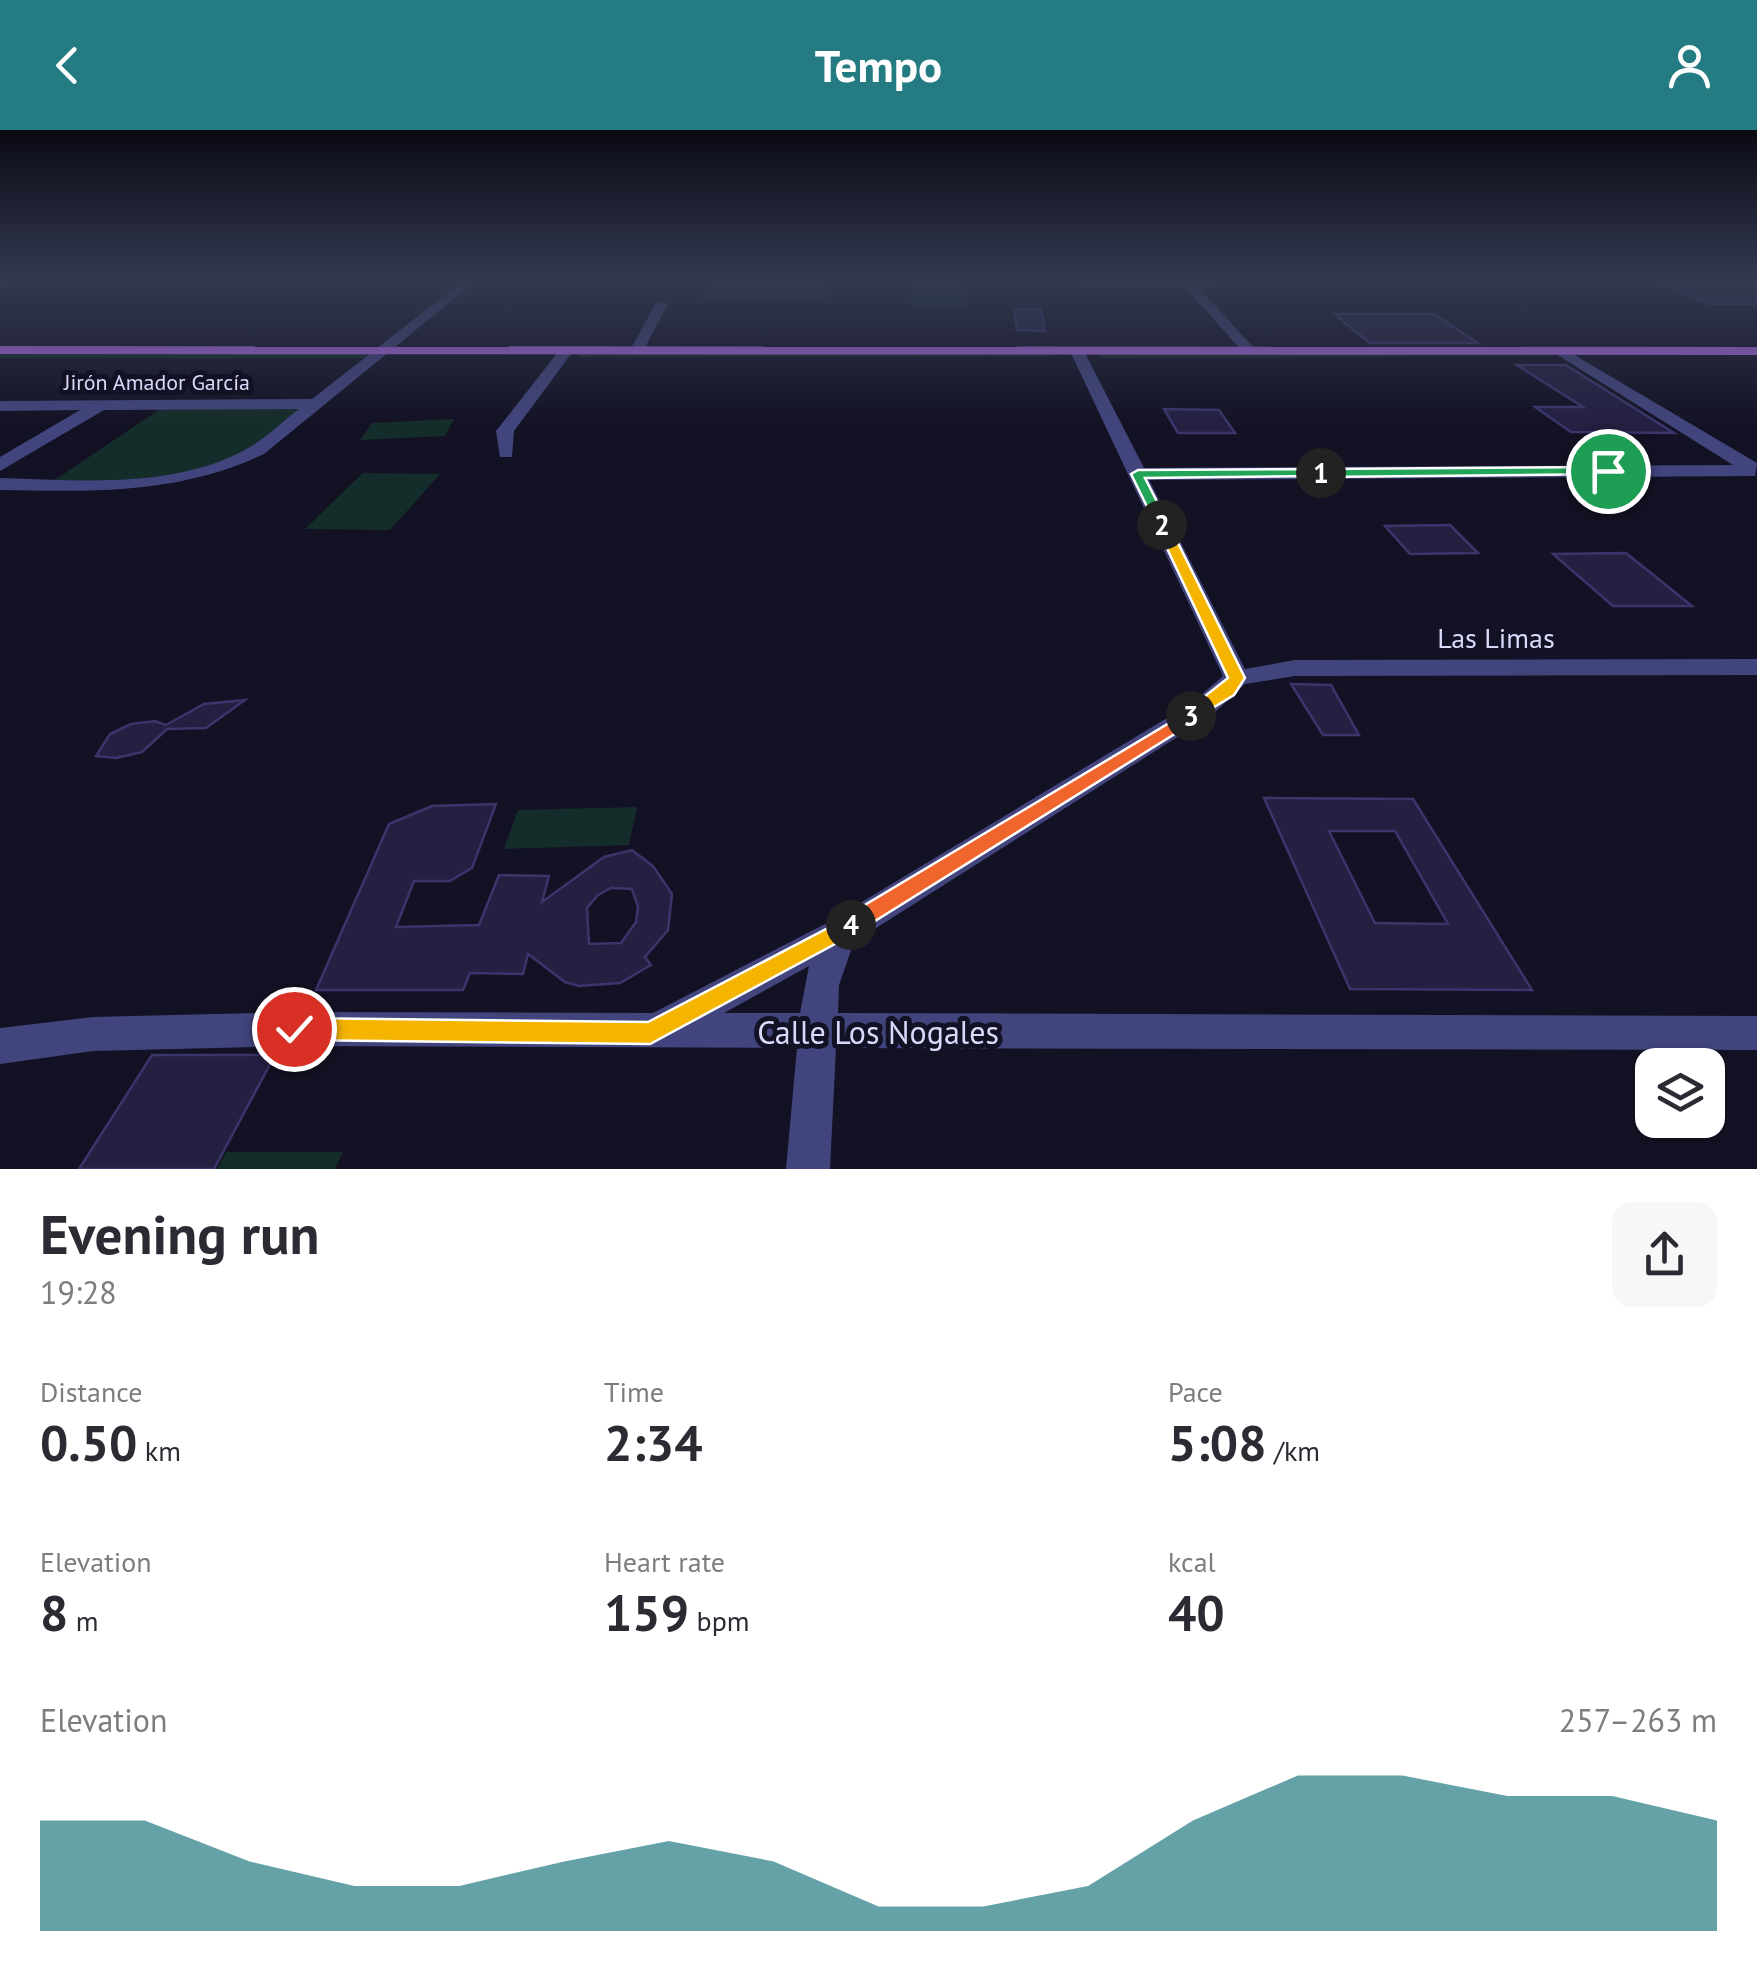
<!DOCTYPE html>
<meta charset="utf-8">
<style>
body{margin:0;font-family:"PT Sans",sans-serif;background:#f7f7f7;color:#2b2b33;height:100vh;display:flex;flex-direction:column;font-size:38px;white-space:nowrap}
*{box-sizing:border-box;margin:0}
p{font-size:32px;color:#7c7c81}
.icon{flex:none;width:55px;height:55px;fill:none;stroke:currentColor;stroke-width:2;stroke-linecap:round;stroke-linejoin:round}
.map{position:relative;height:1039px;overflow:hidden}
.side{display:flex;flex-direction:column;background:#fff;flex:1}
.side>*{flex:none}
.fabs{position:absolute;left:1635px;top:918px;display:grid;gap:20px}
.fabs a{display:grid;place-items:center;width:90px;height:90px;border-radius:20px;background:#fff;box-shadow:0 2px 8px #0004;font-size:50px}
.pin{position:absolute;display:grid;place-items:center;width:85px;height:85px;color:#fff;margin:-42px;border:5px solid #fff;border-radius:50%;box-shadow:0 2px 10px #0007}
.km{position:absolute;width:50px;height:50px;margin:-25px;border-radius:50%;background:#222;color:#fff;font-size:28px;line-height:50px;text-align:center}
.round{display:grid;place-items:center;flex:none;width:105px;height:105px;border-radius:20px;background:#f7f7f7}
.headline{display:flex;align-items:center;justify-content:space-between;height:170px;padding:0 40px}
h1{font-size:55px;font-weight:700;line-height:75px}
.metrics{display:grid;grid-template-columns:repeat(3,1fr);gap:15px;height:170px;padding:10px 40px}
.metrics div{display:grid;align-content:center}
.metrics b{font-size:50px;font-weight:700}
.metrics small{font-size:28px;font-weight:400}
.metrics p{font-size:28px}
.chart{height:280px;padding:20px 40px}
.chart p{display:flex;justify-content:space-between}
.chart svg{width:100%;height:180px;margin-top:10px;fill:#247c82;opacity:.7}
header{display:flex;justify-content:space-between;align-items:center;height:130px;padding:0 40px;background:#247c82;color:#fff;font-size:45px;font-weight:700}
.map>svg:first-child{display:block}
</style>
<header><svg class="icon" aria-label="back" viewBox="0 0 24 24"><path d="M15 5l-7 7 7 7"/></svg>Tempo<svg class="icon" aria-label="person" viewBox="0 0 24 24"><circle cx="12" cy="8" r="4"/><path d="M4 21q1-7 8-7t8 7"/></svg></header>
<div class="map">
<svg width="1757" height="1039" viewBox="0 0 1757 1039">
<rect width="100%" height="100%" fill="#131224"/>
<g fill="#152d2a">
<path d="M 711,151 L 830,151 L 827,172 L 701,172 Z"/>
<path d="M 910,152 L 962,152 L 967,175 L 912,175 Z"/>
<path d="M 0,223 L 376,223 L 365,228 L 0,228 Z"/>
<path d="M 579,224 L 1053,224 L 1054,226 L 577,227 Z"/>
<path d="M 1098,224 L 1550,225 L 1553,226 L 1101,228 Z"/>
<path d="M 160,279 L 301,279 C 285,291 270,307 253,318 C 196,355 120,352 55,350 Z"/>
<path d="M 454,289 L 445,306 L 360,310 L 372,293 Z"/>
<path d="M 363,343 L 440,344 L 390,400 L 305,399 Z"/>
<path d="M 637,677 L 629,715 L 504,719 L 518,680 Z"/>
<path d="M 226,1022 L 343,1022 L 335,1039 L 217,1039 Z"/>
</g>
<g fill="#242042" stroke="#3b356c" stroke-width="2.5" fill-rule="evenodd">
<path d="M 1652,150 L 1724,150 L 1757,161 L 1757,174 L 1710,174 Z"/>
<path d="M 1014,179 L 1041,180 L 1045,201 L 1017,200 Z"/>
<path d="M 1334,184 L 1434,184 L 1478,213 L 1370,213 Z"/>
<path d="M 1517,235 L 1566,235 L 1674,303 L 1571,302 L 1535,277 L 1583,277 Z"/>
<path d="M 1164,279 L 1219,280 L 1235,303 L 1178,303 Z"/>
<path d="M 1450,395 L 1478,423 L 1410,424 L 1385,396 Z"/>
<path d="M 1626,423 L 1692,476 L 1613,476 L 1553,424 Z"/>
<path d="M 1291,554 L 1331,555 L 1359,605 L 1323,605 Z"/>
<path d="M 245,570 L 206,598 L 167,599 L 142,622 L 116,628 L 96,626 L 110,604 L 131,594 L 155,591 L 166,595 L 204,574 Z"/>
<path d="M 1264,668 L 1413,669 L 1532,860 L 1350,859 ZM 1329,701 L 1395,701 L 1448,794 L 1375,793 Z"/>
<path d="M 496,674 L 472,738 L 450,751 L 414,751 L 396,797 L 479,795 L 499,745 L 549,746 L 542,772 L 604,727 L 632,720 L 653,736 L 672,764 L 668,800 L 645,827 L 651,835 L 620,853 L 579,856 L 565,852 L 528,824 L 523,844 L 470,843 L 463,860 L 316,860 L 389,694 L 432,676 ZM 611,758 L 632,759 L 638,777 L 636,792 L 621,813 L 589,814 L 587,778 L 598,765 Z"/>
<path d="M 152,925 L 275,925 L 214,1039 L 79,1039 Z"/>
</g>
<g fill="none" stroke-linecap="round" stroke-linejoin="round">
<g fill="#42457d" fill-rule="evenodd">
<path d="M 0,150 L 12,150 L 0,156 Z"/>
<path d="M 464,150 L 477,150 L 264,324 C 180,364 92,362 0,360 L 0,348 C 82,350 176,360 250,317 C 267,307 283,291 299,279 L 104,280 L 0,341 L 0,327 L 80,280 L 0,281 L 0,271 L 312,269 Z"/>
<path d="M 1074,150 L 1226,150 L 1220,154 L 1195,154 L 1256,220 L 1244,223 L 1182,154 L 1080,154 Z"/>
<path d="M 657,171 L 668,174 L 642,223 L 632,223 L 630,220 Z"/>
<path d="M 562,217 L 574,220 L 514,301 L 512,327 L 500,327 L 496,301 Z"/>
<path d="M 1077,217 L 1084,221 L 1144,338 L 1733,335 L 1556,224 L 1556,218 L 1561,217 L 1757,333 L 1755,346 L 1149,350 L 1245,539 L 1295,530 L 1757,529 L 1757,545 L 1295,546 L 1245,554 L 1212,585 L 854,812 L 839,855 L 838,883 L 1757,886 L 1757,920 L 836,918 L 830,1039 L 786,1039 L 797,918 L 295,916 L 93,921 L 0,934 L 0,898 L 93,887 L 295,882 L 653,883 L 827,793 L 1192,573 L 1223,546 L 1070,221 ZM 809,836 L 800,883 L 724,883 Z"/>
</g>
<g fill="#b46ded" fill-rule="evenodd">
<path d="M 1742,150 L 1757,150 L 1757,157 Z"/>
<path d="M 0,216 L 1757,217 L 1757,225 L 0,224 Z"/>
</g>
</g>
<linearGradient id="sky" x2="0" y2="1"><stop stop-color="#0a0a14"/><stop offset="0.51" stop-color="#333950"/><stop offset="1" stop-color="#333950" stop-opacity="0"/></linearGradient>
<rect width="1757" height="295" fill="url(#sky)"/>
<path fill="#22a559" stroke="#fff" stroke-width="2.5" d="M 1608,337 L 1613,344 L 1321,347 L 1315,343 L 1321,339 Z"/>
<path fill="#22a559" stroke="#fff" stroke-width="2.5" d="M 1321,339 L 1326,346 L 1145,348 L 1169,395 L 1162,399 L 1156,395 L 1131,344 L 1138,340 Z"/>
<path fill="#f5b400" stroke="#fff" stroke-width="2.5" d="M 1162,391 L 1169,395 L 1245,548 L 1234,565 L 1191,591 L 1182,586 L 1185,582 L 1228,548 L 1156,395 Z"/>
<path fill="#f0652b" stroke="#fff" stroke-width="2.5" d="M 1191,580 L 1200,586 L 1197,590 L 859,801 L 843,801 L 843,788 Z"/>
<path fill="#f5b400" stroke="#fff" stroke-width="2.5" d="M 851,786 L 863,795 L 859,801 L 650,914 L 294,910 L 282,899 L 294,888 L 648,892 Z"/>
<g text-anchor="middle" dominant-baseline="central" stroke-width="10" stroke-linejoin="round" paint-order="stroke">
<g font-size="22" fill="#dad9fa" stroke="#131224">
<text x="157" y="252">Jirón Amador García</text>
</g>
<g font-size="28" fill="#dad9fa" stroke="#131224">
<text x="1496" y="507">Las Limas</text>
</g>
<g font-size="32" fill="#dad9fa" stroke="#131224">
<text x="878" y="902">Calle Los Nogales</text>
</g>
</g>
</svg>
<div class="fabs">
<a><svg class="icon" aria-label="layers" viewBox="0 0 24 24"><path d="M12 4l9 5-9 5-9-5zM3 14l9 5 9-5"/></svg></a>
</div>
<div class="pin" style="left:1608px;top:341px;background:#1e9e55"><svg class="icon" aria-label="arrive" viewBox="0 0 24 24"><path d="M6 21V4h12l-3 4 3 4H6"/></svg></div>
<div class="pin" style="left:294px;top:899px;background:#d93025"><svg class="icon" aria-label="check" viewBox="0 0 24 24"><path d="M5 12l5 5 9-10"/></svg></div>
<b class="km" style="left:1321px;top:343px">1</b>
<b class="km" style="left:1162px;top:395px">2</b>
<b class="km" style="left:1191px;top:586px">3</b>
<b class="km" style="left:851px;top:795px">4</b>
</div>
<section class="side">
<div class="headline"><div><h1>Evening run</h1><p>19:28</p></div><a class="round"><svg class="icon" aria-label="share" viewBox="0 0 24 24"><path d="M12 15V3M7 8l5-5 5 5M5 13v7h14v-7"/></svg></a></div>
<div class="metrics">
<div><p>Distance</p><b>0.50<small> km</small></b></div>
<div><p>Time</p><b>2:34</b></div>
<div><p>Pace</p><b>5:08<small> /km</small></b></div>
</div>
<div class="metrics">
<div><p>Elevation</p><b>8<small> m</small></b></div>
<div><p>Heart rate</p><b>159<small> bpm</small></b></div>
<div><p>kcal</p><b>40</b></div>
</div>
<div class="chart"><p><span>Elevation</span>257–263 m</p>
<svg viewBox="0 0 160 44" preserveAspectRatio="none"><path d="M0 44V17L10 17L20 27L30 33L40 33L50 27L60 22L70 27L80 38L90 38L100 33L110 17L120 6L130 6L140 11L150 11L160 17V44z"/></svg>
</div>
</section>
